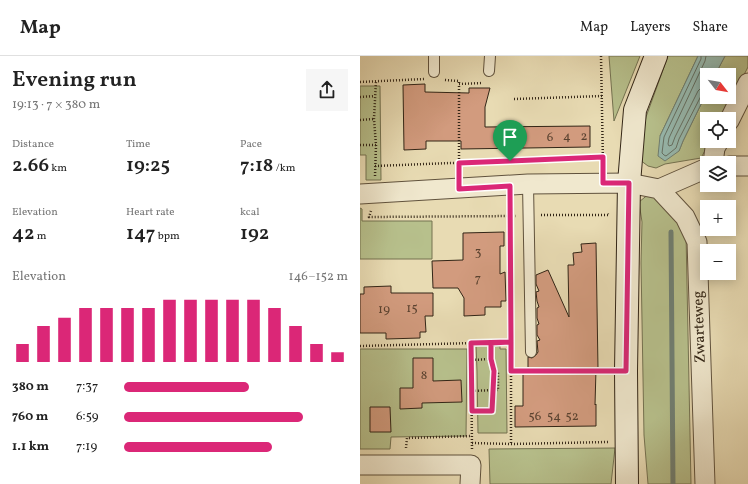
<!DOCTYPE html>
<meta charset="utf-8">
<style>
body{margin:0;font-family:Vollkorn,serif;background:#f6f6f6;color:#222;height:100vh;display:flex;flex-direction:column;font-size:15px;white-space:nowrap}
*{box-sizing:border-box;margin:0}
p{font-size:13px;color:#767676}
.icon{flex:none;width:22px;height:22px;fill:none;stroke:currentColor;stroke-width:2;stroke-linecap:round;stroke-linejoin:round}
.map{position:relative;flex:1;overflow:hidden}
.drawer{display:flex;flex-direction:column;background:#fff;width:360px}
.drawer>*{flex:none}
.needle{width:26px;rotate:121deg}
.tools{position:absolute;left:340px;top:12px;display:grid;gap:8px}
.tools a{display:grid;place-items:center;width:36px;height:36px;border-radius:0px;background:#fff;box-shadow:0 2px 10px #0003;font-size:20px}
.pin{position:absolute;display:grid;place-items:center;width:34px;height:34px;color:#fff;margin:-41px -17px;border-radius:50% 50% 50% 0;rotate:-45deg;box-shadow:0 0 4px #0007}
.pin .icon{rotate:45deg}
.round{display:grid;place-items:center;flex:none;width:42px;height:42px;border-radius:0px;background:#f6f6f6}
.head{display:flex;align-items:center;justify-content:space-between;height:68px;padding:0 12px}
h1{font-size:22px;font-weight:600;line-height:30px}
.metrics{display:grid;grid-template-columns:repeat(3,1fr);gap:6px;height:68px;padding:4px 12px}
.metrics div{display:grid;align-content:center}
.metrics b{font-size:20px;font-weight:600}
.metrics small{font-size:11px;font-weight:400}
.metrics p{font-size:11px}
.chart{height:112px;padding:8px 12px}
.chart p{display:flex;justify-content:space-between}
.chart svg{width:100%;height:72px;margin-top:4px;stroke:#db2777;stroke-width:6}
ul{padding:0 12px;list-style:none;font-size:13px}
li{display:grid;grid-template-columns:64px 48px 1fr;align-items:center;height:30px}
li i{height:10px;border-radius:5px;background:#db2777}
header{display:flex;align-items:center;gap:24px;box-sizing:border-box;height:56px;padding:0 20px;background:#fff;border-bottom:1px solid #e0e0e0}
header strong{font-size:19px}
nav{display:flex;gap:22px;margin-inline-start:auto;font-size:14px}
main{display:flex;flex:1;min-height:0}
.map>svg:first-child{display:block}
</style>
<header>
<strong>Map</strong>
<nav><a>Map</a><a>Layers</a><a>Share</a></nav>
</header>
<main>
<section class="drawer">
<div class="head"><div><h1>Evening run</h1><p>19:13 · 7 × 380 m</p></div><a class="round"><svg class="icon" aria-label="share" viewBox="0 0 24 24"><path d="M12 15V3M7 8l5-5 5 5M5 13v7h14v-7"/></svg></a></div>
<div class="metrics">
<div><p>Distance</p><b>2.66<small> km</small></b></div>
<div><p>Time</p><b>19:25</b></div>
<div><p>Pace</p><b>7:18<small> /km</small></b></div>
</div>
<div class="metrics">
<div><p>Elevation</p><b>42<small> m</small></b></div>
<div><p>Heart rate</p><b>147<small> bpm</small></b></div>
<div><p>kcal</p><b>192</b></div>
</div>
<div class="chart"><p><span>Elevation</span>146–152 m</p>
<svg viewBox="0 0 160 44" preserveAspectRatio="none"><path d="M5 44V33M15 44V22M25 44V17M35 44V11M45 44V11M55 44V11M65 44V11M75 44V6M85 44V6M95 44V6M105 44V6M115 44V6M125 44V11M135 44V22M145 44V33M155 44V38"/></svg>
</div>
<ul>
<li><b>380 m</b>7:37<i style="width:56%"></i></li>
<li><b>760 m</b>6:59<i style="width:80%"></i></li>
<li><b>1.1 km</b>7:19<i style="width:66%"></i></li>
</ul>
</section>
<div class="map">
<svg width="388" height="428" viewBox="0 0 388 428">
<rect width="100%" height="100%" fill="#e8dbb3"/>
<filter id="stains"><feTurbulence type="fractalNoise" baseFrequency=".005" numOctaves="4"/><feColorMatrix values="0 0 0 0 .2 0 0 0 0 .09 0 0 0 0 .02 0 0 0 .5 -.17"/></filter>
<radialGradient id="worn" r=".72"><stop offset=".6" stop-color="#630" stop-opacity="0"/><stop offset="1" stop-color="#630" stop-opacity=".3"/></radialGradient>
<g fill="#b7c08c" stroke="#747251">
<path d="M 249,0 L 280,0 L 254,65 Z"/>
<path d="M 308,0 L 338,0 L 300,80 L 319,95 L 323,85 L 347,36 L 347,41 L 369,41 L 369,19 L 355,19 L 365,0 L 388,0 L 388,11 L 361,63 L 347,63 L 347,85 L 350,85 L 341,102 L 305,108 L 296,112 L 288,110 L 280,104 L 280,98 L 286,61 Z"/>
<path d="M 0,30 L 20,30 L 21,124 L 6,124 L 6,99 L 0,99 Z"/>
<path d="M 290,137 L 304,144 L 326,178 L 331,428 L 288,428 L 284,379 L 281,207 L 282,166 L 279,146 Z"/>
<path d="M 0,152 L 2,153 L 2,165 L 72,165 L 72,203 L 0,203 Z"/>
<path d="M 116,289 L 140,290 L 140,293 L 146,293 L 147,377 L 118,377 L 117,315 Z"/>
<path d="M 0,293 L 107,293 L 106,380 L 31,381 L 30,393 L 0,393 Z"/>
<path d="M 255,392 L 251,428 L 130,428 L 129,393 Z"/>
</g>
<path fill="#97bbb1" stroke="#6f7f73" d="M 338,0 L 365,0 L 355,19 L 347,19 L 347,36 L 323,85 L 319,95 L 305,105 L 298,100 L 300,80 Z"/>
<g fill="none" stroke-linecap="round" stroke-linejoin="round">
<g stroke="#647064" stroke-width="1">
<path d="M 341,0 L 341,3 L 304,81 L 302,97 L 304,99 L 306,100 L 316,92 L 319,83 L 342,38 L 344,36 L 347,35"/>
<path d="M 346,0 L 345,5 L 309,82 L 308,88 L 309,90 L 312,89 L 315,81 L 338,35 L 342,31 L 347,30"/>
</g>
<path stroke="#6f7f73" stroke-width="5" d="M 311,176 L 313,428"/>
</g>
<g fill="#d29b7e" stroke="#322516">
<path d="M 65,28 L 65,36 L 109,37 L 109,32 L 130,32 L 125,51 L 125,71 L 230,70 L 230,91 L 101,93 L 101,85 L 66,85 L 66,93 L 44,94 L 43,29 Z"/>
<path d="M 144,176 L 144,190 L 140,190 L 140,218 L 145,216 L 146,245 L 141,245 L 141,251 L 125,251 L 125,259 L 104,260 L 104,242 L 98,232 L 73,232 L 72,205 L 103,204 L 103,177 Z"/>
<path d="M 236,187 L 238,313 L 236,313 L 235,349 L 236,348 L 236,370 L 155,371 L 155,350 L 163,350 L 163,318 L 168,318 L 168,301 L 172,302 L 176,299 L 178,296 L 177,285 L 180,284 L 177,279 L 177,269 L 179,268 L 177,262 L 177,252 L 179,251 L 177,245 L 176,236 L 179,235 L 176,228 L 176,219 L 188,214 L 209,261 L 208,209 L 214,209 L 213,197 L 222,196 L 221,188 Z"/>
<path d="M 31,230 L 31,237 L 73,237 L 73,260 L 65,260 L 66,276 L 60,276 L 60,282 L 26,283 L 26,277 L 0,277 L 0,238 L 4,238 L 4,231 Z"/>
<path d="M 53,302 L 73,302 L 73,325 L 101,324 L 102,346 L 62,347 L 62,352 L 40,353 L 40,332 L 53,332 Z"/>
<path d="M 10,351 L 30,351 L 31,376 L 10,376 Z"/>
</g>
<g fill="none" stroke-linecap="round" stroke-linejoin="round">
<g stroke="#60523d" stroke-width="12">
<g id="service">
<path d="M 129,15 L 130,0"/>
<path d="M 74,16 L 74,0"/>
<path d="M 168,128 L 171,296"/>
</g>
</g>
<g stroke="#60523d" stroke-width="21">
<g id="minor">
<path d="M 369,65 L 388,27"/>
<path d="M 353,107 L 355,92 L 359,85"/>
<path d="M 369,110 L 388,110"/>
<path d="M 299,133 L 347,112"/>
<path d="M 0,138 L 168,128 L 269,127 L 299,133 L 325,161 L 337,186 L 345,428"/>
<path d="M 0,409 L 111,409 L 110,428"/>
</g>
</g>
<g stroke="#322516" stroke-width="24">
<path id="secondary" d="M 267,428 L 266,315 L 269,127 L 275,54 L 296,0"/>
</g>
<g stroke="#322516" stroke-width="2.5" stroke-dasharray="1 2" stroke-linecap="butt">
<path d="M 241,0 L 243,109"/>
<path d="M 85,24 L 99,25 L 99,28"/>
<path d="M 0,26 L 64,23"/>
<path d="M 0,41 L 15,40"/>
<path d="M 154,43 L 242,40"/>
<path d="M 0,64 L 14,63"/>
<path d="M 0,89 L 16,89 L 14,63 L 16,25"/>
<path d="M 150,105 L 150,111"/>
<path d="M 15,110 L 243,101"/>
<path d="M 99,115 L 99,28 L 123,27"/>
<path d="M 15,120 L 16,89"/>
<path d="M 151,146 L 151,388"/>
<path d="M 11,155 L 9,161 L 156,160"/>
<path d="M 181,159 L 249,159 L 248,158"/>
<path d="M 111,287 L 112,393"/>
<path d="M 0,290 L 151,286"/>
<path d="M 131,303 L 134,315 L 138,315 L 138,334 L 133,334 L 134,315"/>
<path d="M 112,304 L 131,303 L 131,287"/>
<path d="M 151,315 L 247,315"/>
<path d="M 112,335 L 133,334 L 132,355 L 112,355"/>
<path d="M 112,387 L 151,388 L 248,386"/>
<path d="M 46,392 L 47,382 L 112,380"/>
</g>
<use href="#service" stroke="#f0e8ce" stroke-width="10"/>
<use href="#minor" stroke="#f0e8ce" stroke-width="19"/>
<use href="#secondary" stroke="#f0e8ce" stroke-width="22"/>
</g>
<g fill="none" stroke-linecap="round" stroke-linejoin="round">
<g stroke="#fff" stroke-width="8">
<path id="route" d="M 150,105 L 99,107 L 99,133 L 150,130 L 151,286 L 111,287 L 112,355 L 132,355 L 134,315 L 131,303 L 131,287 L 151,286 L 151,315 L 266,315 L 269,127 L 243,127 L 243,101 L 150,105"/>
</g>
<use href="#route" stroke="#db2777" stroke-width="5"/>
</g>
<g text-anchor="middle" dominant-baseline="central" stroke-width="3" stroke-linejoin="round" paint-order="stroke">
<g font-size="13" fill="#5a4230">
<text x="207" y="81">4</text>
<text x="224" y="81">2</text>
<text x="190" y="82">6</text>
<text x="118" y="197">3</text>
<text x="118" y="223">7</text>
<text x="52" y="253">15</text>
<text x="24" y="254">19</text>
<text x="64" y="320">8</text>
<text x="175" y="361">56</text>
<text x="194" y="361">54</text>
<text x="212" y="361">52</text>
</g>
<g font-size="15" fill="#322516" stroke="#f0e8ce">
<text transform="translate(340 271) rotate(-92)">Zwarteweg</text>
</g>
</g>
<rect width="100%" height="100%" filter="url(#stains)"/>
<rect width="100%" height="100%" fill="url(#worn)"/>
</svg>
<div class="tools">
<a><svg class="needle" viewBox="-14 -14 28 28"><path d="M0-13l5 13h-10z" fill="#e53935"/><path d="M0 13l5-13h-10z" fill="#767676"/></svg></a>
<a><svg class="icon" aria-label="locate" viewBox="0 0 24 24"><circle cx="12" cy="12" r="6"/><path d="M12 2v4M12 18v4M2 12h4M18 12h4"/></svg></a>
<a><svg class="icon" aria-label="layers" viewBox="0 0 24 24"><path d="M12 4l9 5-9 5-9-5zM3 14l9 5 9-5"/></svg></a>
<a>+</a>
<a>−</a>
</div>
<div class="pin" style="left:150px;top:105px;background:#1e9e55"><svg class="icon" aria-label="arrive" viewBox="0 0 24 24"><path d="M6 21V4h12l-3 4 3 4H6"/></svg></div>
</div>
</main>
